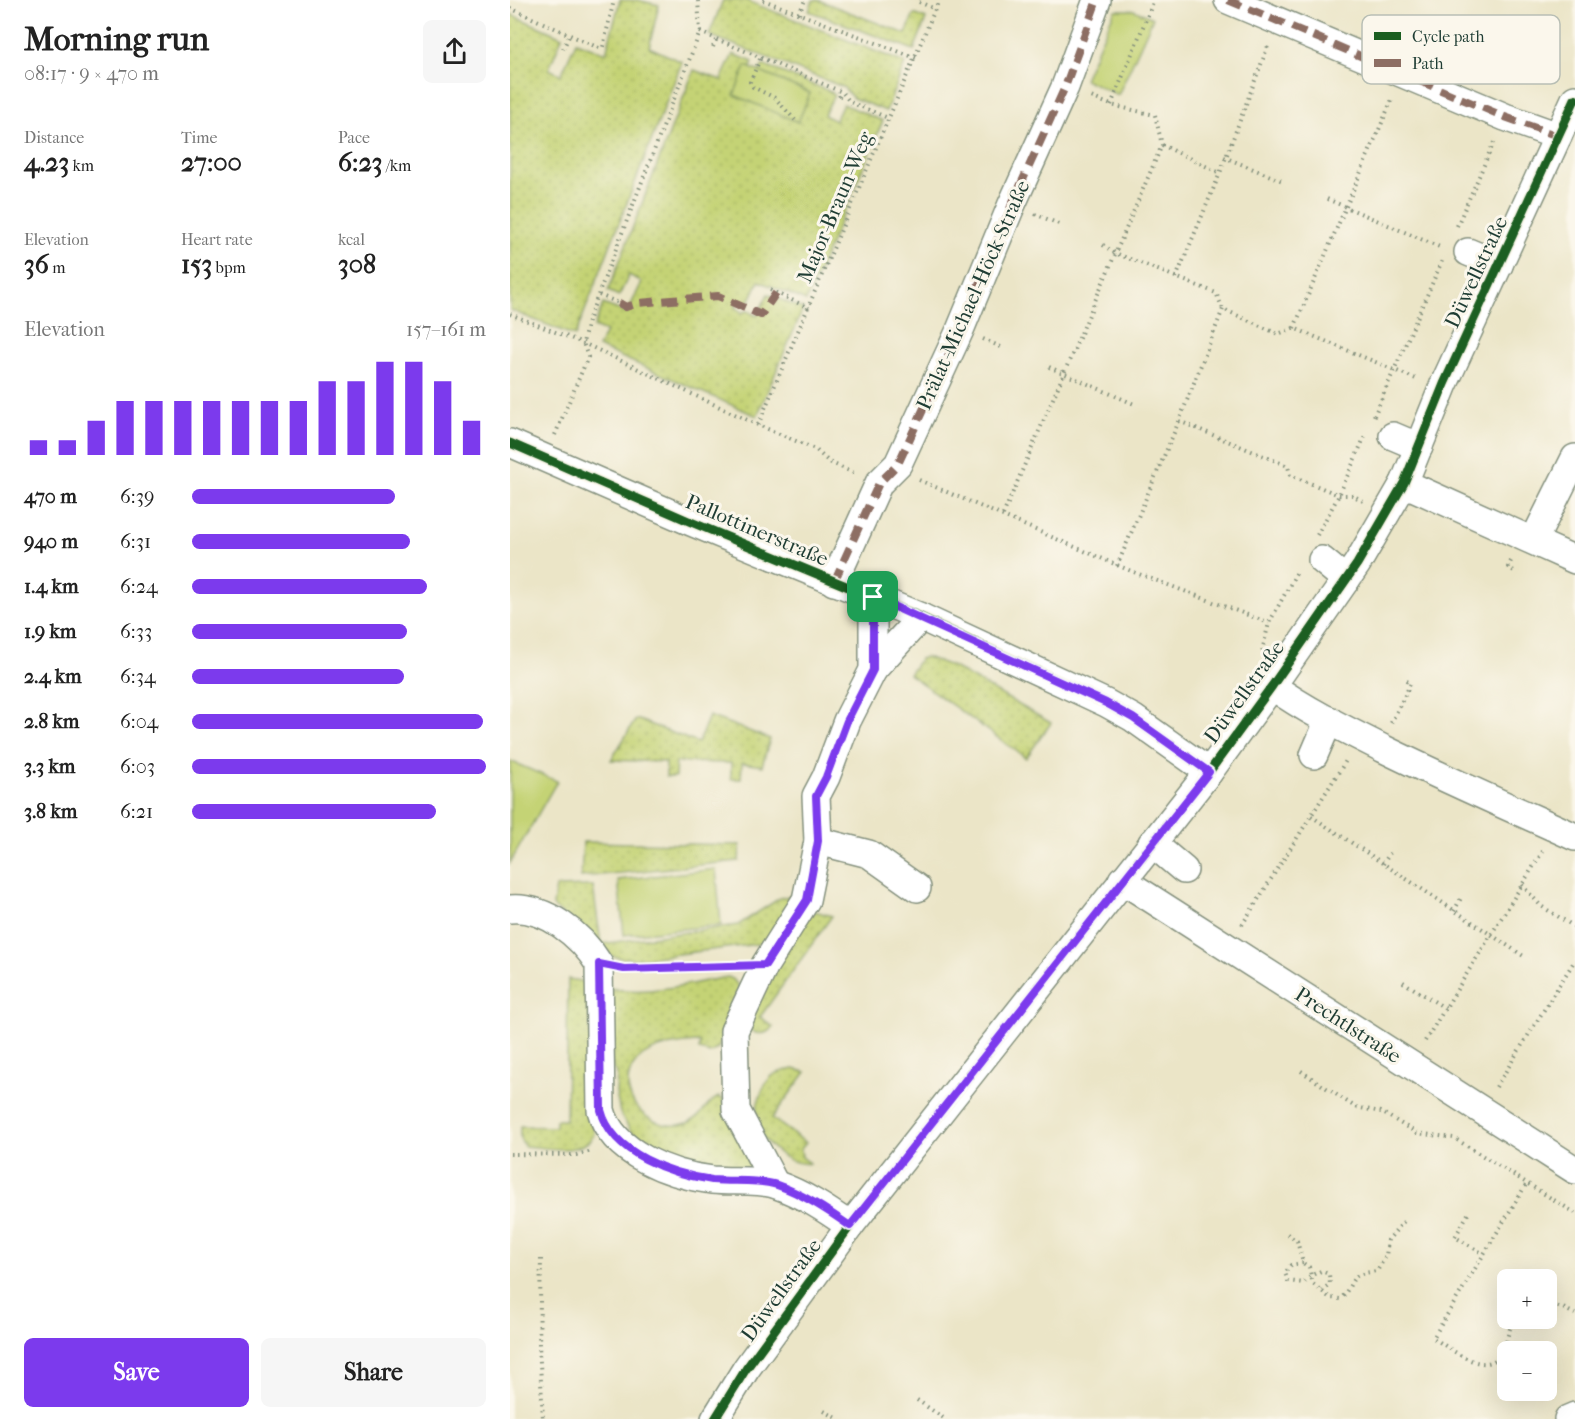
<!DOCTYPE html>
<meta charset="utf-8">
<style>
body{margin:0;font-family:"IM FELL French Canon",serif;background:#f6f6f6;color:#222;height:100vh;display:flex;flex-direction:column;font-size:22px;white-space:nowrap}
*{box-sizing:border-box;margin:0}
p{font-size:20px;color:#767676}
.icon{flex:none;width:33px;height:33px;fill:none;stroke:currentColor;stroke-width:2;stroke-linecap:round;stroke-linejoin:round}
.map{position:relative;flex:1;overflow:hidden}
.sheet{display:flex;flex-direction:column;background:#fff;width:510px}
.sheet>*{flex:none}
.tools{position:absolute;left:987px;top:1269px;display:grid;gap:12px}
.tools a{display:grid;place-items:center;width:60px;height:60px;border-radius:9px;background:#fff;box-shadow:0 6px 24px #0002;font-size:30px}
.pin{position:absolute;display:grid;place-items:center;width:51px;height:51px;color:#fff;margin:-26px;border-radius:12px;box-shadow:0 3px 9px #0006}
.round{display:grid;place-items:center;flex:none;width:63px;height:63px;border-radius:9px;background:#f6f6f6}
.head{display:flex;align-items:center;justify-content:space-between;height:102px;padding:0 24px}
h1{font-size:33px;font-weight:700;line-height:45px}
.stats{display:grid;grid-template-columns:repeat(3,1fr);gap:9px;height:102px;padding:6px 24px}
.stats div{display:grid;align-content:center}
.stats b{font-size:26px;font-weight:700}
.stats small{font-size:16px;font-weight:400}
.stats p{font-size:16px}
.chart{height:168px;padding:12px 24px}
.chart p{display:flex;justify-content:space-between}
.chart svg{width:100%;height:108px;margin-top:6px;stroke:#7c3aed;stroke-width:6}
.button{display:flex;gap:12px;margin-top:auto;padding:12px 24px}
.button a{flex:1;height:69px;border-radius:9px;background:#7c3aed;color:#fff;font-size:24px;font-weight:700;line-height:69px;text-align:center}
.button a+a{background:#f6f6f6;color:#222}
ul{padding:0 24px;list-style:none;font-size:20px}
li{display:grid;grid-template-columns:96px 72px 1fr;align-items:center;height:45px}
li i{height:15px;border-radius:8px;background:#7c3aed}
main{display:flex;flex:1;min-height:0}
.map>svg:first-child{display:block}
</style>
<main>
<section class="sheet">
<div class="head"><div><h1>Morning run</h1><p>08:17 · 9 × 470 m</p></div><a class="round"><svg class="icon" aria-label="share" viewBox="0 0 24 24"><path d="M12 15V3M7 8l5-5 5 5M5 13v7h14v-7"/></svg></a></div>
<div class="stats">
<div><p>Distance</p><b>4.23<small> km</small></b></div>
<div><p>Time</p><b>27:00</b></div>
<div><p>Pace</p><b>6:23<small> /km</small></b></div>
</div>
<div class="stats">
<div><p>Elevation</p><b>36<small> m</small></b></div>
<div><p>Heart rate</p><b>153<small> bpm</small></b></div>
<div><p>kcal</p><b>308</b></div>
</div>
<div class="chart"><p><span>Elevation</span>157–161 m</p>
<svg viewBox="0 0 160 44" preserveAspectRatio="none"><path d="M5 44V38M15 44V38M25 44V30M35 44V22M45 44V22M55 44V22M65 44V22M75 44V22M85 44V22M95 44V22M105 44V14M115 44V14M125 44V6M135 44V6M145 44V14M155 44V30"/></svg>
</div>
<ul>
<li><b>470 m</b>6:39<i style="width:69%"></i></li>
<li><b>940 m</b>6:31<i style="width:74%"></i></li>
<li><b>1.4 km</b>6:24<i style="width:80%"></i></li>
<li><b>1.9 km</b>6:33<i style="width:73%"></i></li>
<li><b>2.4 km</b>6:34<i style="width:72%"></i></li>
<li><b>2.8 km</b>6:04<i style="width:99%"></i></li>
<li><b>3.3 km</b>6:03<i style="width:100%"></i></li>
<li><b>3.8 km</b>6:21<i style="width:83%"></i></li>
</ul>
<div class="button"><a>Save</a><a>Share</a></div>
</section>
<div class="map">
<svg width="1065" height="1419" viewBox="0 0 1065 1419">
<defs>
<pattern id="grass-dots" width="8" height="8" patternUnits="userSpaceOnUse" patternTransform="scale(1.5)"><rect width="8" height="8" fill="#c4d375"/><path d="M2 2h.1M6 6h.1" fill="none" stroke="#a8b666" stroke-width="1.8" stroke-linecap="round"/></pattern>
</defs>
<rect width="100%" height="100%" fill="#fbf7ec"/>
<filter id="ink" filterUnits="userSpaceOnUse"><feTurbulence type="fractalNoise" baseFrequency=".0167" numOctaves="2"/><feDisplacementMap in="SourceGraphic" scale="12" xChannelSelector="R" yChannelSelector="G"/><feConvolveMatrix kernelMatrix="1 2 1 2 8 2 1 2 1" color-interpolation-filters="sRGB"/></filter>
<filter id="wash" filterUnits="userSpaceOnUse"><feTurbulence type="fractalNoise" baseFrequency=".008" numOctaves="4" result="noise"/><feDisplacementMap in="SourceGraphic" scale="24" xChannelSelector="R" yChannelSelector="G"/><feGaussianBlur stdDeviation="1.35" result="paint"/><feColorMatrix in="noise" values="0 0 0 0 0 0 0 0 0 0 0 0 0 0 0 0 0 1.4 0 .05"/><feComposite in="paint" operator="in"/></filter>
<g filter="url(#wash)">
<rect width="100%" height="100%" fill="#ebe5c7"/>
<g fill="url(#grass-dots)" stroke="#728854" stroke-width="1.5">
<path d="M 110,0 L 128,0 L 149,5 L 139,47 L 172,62 L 65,336 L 0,310 L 0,14 L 52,37 L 39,69 L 51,75 L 66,42 L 96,53 Z"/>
<path d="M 213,0 L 235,0 L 395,63 L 376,111 L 343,98 L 333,87 L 199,35 Z"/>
<path d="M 303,0 L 308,0 L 396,34 L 404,14 L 416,19 L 404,50 L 299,11 Z"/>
<path d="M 223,54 L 243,62 L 241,68 L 237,67 L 260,110 L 288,122 L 300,93 L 249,72 L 253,65 L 322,92 L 324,95 L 314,115 L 325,121 L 333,104 L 373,121 L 296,301 L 249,281 L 237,306 L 227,302 L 225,307 L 233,313 L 236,310 L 247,316 L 258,294 L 293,309 L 247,416 L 88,347 L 96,332 L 84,327 L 93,304 L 117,313 L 132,282 L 119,275 L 109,296 L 98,291 L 184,70 L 211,80 Z"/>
<path d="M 416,657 L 441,666 L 541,723 L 516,758 L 399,674 L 410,659 Z"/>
<path d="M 199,716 L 260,739 L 252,766 L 232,763 L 231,779 L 221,779 L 221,763 L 166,762 L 165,777 L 156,777 L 156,762 L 101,760 L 126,719 L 188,743 Z"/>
<path d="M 73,842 L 230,845 L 229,861 L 71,877 Z"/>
<path d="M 83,886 L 91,944 L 228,925 L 270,898 L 283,895 L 279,906 L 256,943 L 128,959 L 111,958 L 98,955 L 43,906 L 46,887 Z"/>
<path d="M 305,911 L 322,916 L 250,1017 L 263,1027 C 257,1035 242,1037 239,1025 C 237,1021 238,1015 238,1010 L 300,914 Z"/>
<path d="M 218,977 L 223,979 L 230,988 L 215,1025 L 209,1047 L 200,1053 L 189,1050 L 190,1043 L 186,1042 C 165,1044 136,1046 123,1066 C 105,1097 139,1129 169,1125 C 194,1122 193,1103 209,1097 L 213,1099 L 248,1172 L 166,1164 L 129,1140 L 120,1130 L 110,1113 L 106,1093 L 107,1073 L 102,1067 L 99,988 C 138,996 180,983 218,977 Z"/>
<path d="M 58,979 L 79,982 L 84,1135 C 71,1157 36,1147 14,1146 L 10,1138 L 10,1126 L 46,1127 L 46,1120 L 56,1120 Z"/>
<path d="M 284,1069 L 296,1072 L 262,1118 L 296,1143 L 291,1149 L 292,1157 L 300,1163 C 280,1167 252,1144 247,1124 C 243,1111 252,1085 262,1076 C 268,1071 277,1070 284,1069 Z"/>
</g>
<g fill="#c4d375" stroke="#728854" stroke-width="1.5">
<path d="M 605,10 L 624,10 L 643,18 L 608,95 L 574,79 Z"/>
<path d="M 236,66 L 300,93 L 288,122 L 224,95 Z"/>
<path d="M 0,761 L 47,781 L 0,863 Z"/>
<path d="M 206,869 L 211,925 L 114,935 L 108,880 Z"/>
</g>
</g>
<g filter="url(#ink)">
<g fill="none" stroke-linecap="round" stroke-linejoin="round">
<g stroke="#85917e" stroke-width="30">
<g id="minor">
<path d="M 718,0 L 995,117 L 1048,136"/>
<path d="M 958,252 L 989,265"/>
<path d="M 883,436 L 909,447"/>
<path d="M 0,443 L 181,522 L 411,617 L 596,703 L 623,718 L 699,772"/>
<path d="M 894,483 L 1065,560"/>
<path d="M 1024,540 L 1065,458"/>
<path d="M 812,560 L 836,580"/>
<path d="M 324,582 L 369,483 L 388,464 L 450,330 L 502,204 L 555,87 L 587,0"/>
<path d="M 363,670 L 411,617"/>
<path d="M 762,686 C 797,711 836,730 874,749 C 937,780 1001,808 1065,837"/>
<path d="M 804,755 L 819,720"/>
<path d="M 308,841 L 359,854 L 407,888"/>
<path d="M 642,843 L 674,870"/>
<path d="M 612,880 L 1065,1170"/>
<path d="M 0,909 C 36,906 71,935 89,964 L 91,1110 C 102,1154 162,1175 202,1180 C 222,1182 250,1179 267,1185 C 293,1194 317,1210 340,1226"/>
<path d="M 265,1184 L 226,1110 L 224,1031 L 255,965 L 296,900 L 308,841 L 306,796 L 316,777 L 337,721 L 363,670 L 363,597"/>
<path d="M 205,1419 L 236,1369 L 340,1226 L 699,772 L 762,686 L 847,564 L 894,483 L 934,384 L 1065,99"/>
<path d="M 1058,1419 L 1065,1416"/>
</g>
</g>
<g stroke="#85917e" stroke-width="4" stroke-dasharray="1.5 4.5" stroke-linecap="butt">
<path d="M 253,0 L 406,58"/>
<path d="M 409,2 L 425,9"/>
<path d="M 0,8 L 89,48 L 93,47 L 104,0"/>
<path d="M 289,14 L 295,0"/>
<path d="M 190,32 L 332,92 L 340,102 L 378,118"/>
<path d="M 203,47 L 206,40"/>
<path d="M 53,49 L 60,34"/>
<path d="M 250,59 L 240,82 L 243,87 L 265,98 L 285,120"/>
<path d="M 329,97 L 332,92"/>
<path d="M 601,105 L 644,0"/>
<path d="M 652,145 L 710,173 L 758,46"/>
<path d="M 714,157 L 775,182"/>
<path d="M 817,199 L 932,248"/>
<path d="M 525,214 L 549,224"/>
<path d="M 947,226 L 985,140"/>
<path d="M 593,245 L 605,253 L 706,293 L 713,309 L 768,334 L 784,328 L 906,379"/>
<path d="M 666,278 L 710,173"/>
<path d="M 260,290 L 299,308"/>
<path d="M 89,295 L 109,303 L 115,301"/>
<path d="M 0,314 L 73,343 L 248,425 L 305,449 L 319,462 L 344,473"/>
<path d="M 784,328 L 883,97"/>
<path d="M 473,339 L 493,348"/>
<path d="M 539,367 L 624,404"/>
<path d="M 864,416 L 932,261"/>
<path d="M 669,421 L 778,466 L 780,475 L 829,495 L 842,495 L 853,501"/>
<path d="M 248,425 L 429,0"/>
<path d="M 45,435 L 78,357 L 73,343 L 78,321 L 190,32 L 188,0"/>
<path d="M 409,480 L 621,571 L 759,623"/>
<path d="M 493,515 L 652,145 L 645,115 L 601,105 L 581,97"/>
<path d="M 807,535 L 829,495 L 855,436"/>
<path d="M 1001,561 L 998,567 L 1007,573"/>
<path d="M 607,566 L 669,421 L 713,309"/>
<path d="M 752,651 L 759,623 L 788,570"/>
<path d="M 881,723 L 901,683 L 894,680"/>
<path d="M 801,816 L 1015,957"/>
<path d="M 873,864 L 880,853"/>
<path d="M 1012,885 L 1031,906 L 1065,927"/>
<path d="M 944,911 L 951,898"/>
<path d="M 732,925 L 837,759"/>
<path d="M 115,969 L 224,966"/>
<path d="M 893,982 L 935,1008"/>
<path d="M 915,1041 L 1033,851"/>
<path d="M 791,1071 L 845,1107 L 871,1112 L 907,1133 L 944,1138 L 1065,1213"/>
<path d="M 986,1087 L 1065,960"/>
<path d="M 0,1154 L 66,1155 L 82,1151"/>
<path d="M 958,1214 L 945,1237 L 974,1254"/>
<path d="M 777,1234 L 787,1241 L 793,1263 L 799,1267 L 803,1284 L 820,1298 L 831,1299 C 847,1279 837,1275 867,1271 L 876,1256 L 878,1240 L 895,1220"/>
<path d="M 31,1259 L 29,1344 L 33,1419"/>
<path d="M 793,1263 L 781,1265 L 775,1273 L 778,1281 L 794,1283 L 802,1275 L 811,1271 L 819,1274 L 820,1284 L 812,1290"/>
<path d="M 1036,1304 L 1053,1308 L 1065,1314"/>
<path d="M 1006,1318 C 997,1329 998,1342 992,1353 C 975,1379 941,1348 923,1338 L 1017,1183"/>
<path d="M 407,1400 L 435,1419"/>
<path d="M 314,1411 L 329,1419"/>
</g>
<use href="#minor" stroke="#fff" stroke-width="27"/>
<g stroke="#8d6e63" stroke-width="8" stroke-dasharray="15 8" stroke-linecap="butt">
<path d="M 718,0 L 995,117 L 1048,136"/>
<path d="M 109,303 L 116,307 L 129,303 L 208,296 L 251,315 L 266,293"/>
<path d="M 324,582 L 369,483 L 388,464 L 450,330 L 502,204 L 555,87 L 587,0"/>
</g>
<g stroke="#fbf7ec" stroke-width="13">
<g id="cycleway">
<path d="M 0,443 L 181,522 L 411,617 L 596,703 L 623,718 L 699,772"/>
<path d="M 205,1419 L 236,1369 L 340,1226 L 699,772 L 762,686 L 847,564 L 894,483 L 934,384 L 1065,99"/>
</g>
</g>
<use href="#cycleway" stroke="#1b5e20" stroke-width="9"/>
</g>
</g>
<g fill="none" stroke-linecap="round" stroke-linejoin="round" filter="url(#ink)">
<g stroke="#fff" stroke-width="12">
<path id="route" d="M 363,597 L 596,703 L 623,718 L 699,772 L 340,1226 C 317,1210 293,1194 267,1185 C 250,1179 222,1182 202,1180 C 162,1174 102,1154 91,1110 L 89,964 L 114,969 L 255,965 L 297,900 L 308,841 L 306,796 L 316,777 L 337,721 L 363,670 Z"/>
</g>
<use href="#route" stroke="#7c3aed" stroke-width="8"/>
</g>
<g text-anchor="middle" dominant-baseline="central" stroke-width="6" stroke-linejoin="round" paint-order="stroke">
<g font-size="21" fill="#1f3d34" stroke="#fbf7ec">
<text transform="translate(325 207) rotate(-67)">Major-Braun-Weg</text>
<text transform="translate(966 272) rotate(-65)">Düwellstraße</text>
<text transform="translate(463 295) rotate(-66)">Prälat-Michael-Höck-Straße</text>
<text transform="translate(247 530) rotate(23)">Pallottinerstraße</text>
<text transform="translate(734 692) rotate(-54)">Düwellstraße</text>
<text transform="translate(838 1025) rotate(33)">Prechtlstraße</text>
<text transform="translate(271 1290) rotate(-54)">Düwellstraße</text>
</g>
</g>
<rect x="852" y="15" width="198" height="69" rx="9" fill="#fbf7ec" stroke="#b9bfb5" stroke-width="1.5"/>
<rect x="864" y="32" width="27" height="8" fill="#1b5e20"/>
<rect x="864" y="59" width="27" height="8" fill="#8d6e63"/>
<g font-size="16" fill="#1f3d34">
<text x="902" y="42">Cycle path</text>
<text x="902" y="69">Path</text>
</g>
</svg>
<div class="tools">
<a>+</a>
<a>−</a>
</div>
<div class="pin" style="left:363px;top:597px;background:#1e9e55"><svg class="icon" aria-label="arrive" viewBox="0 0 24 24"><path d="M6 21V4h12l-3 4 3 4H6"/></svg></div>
</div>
</main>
